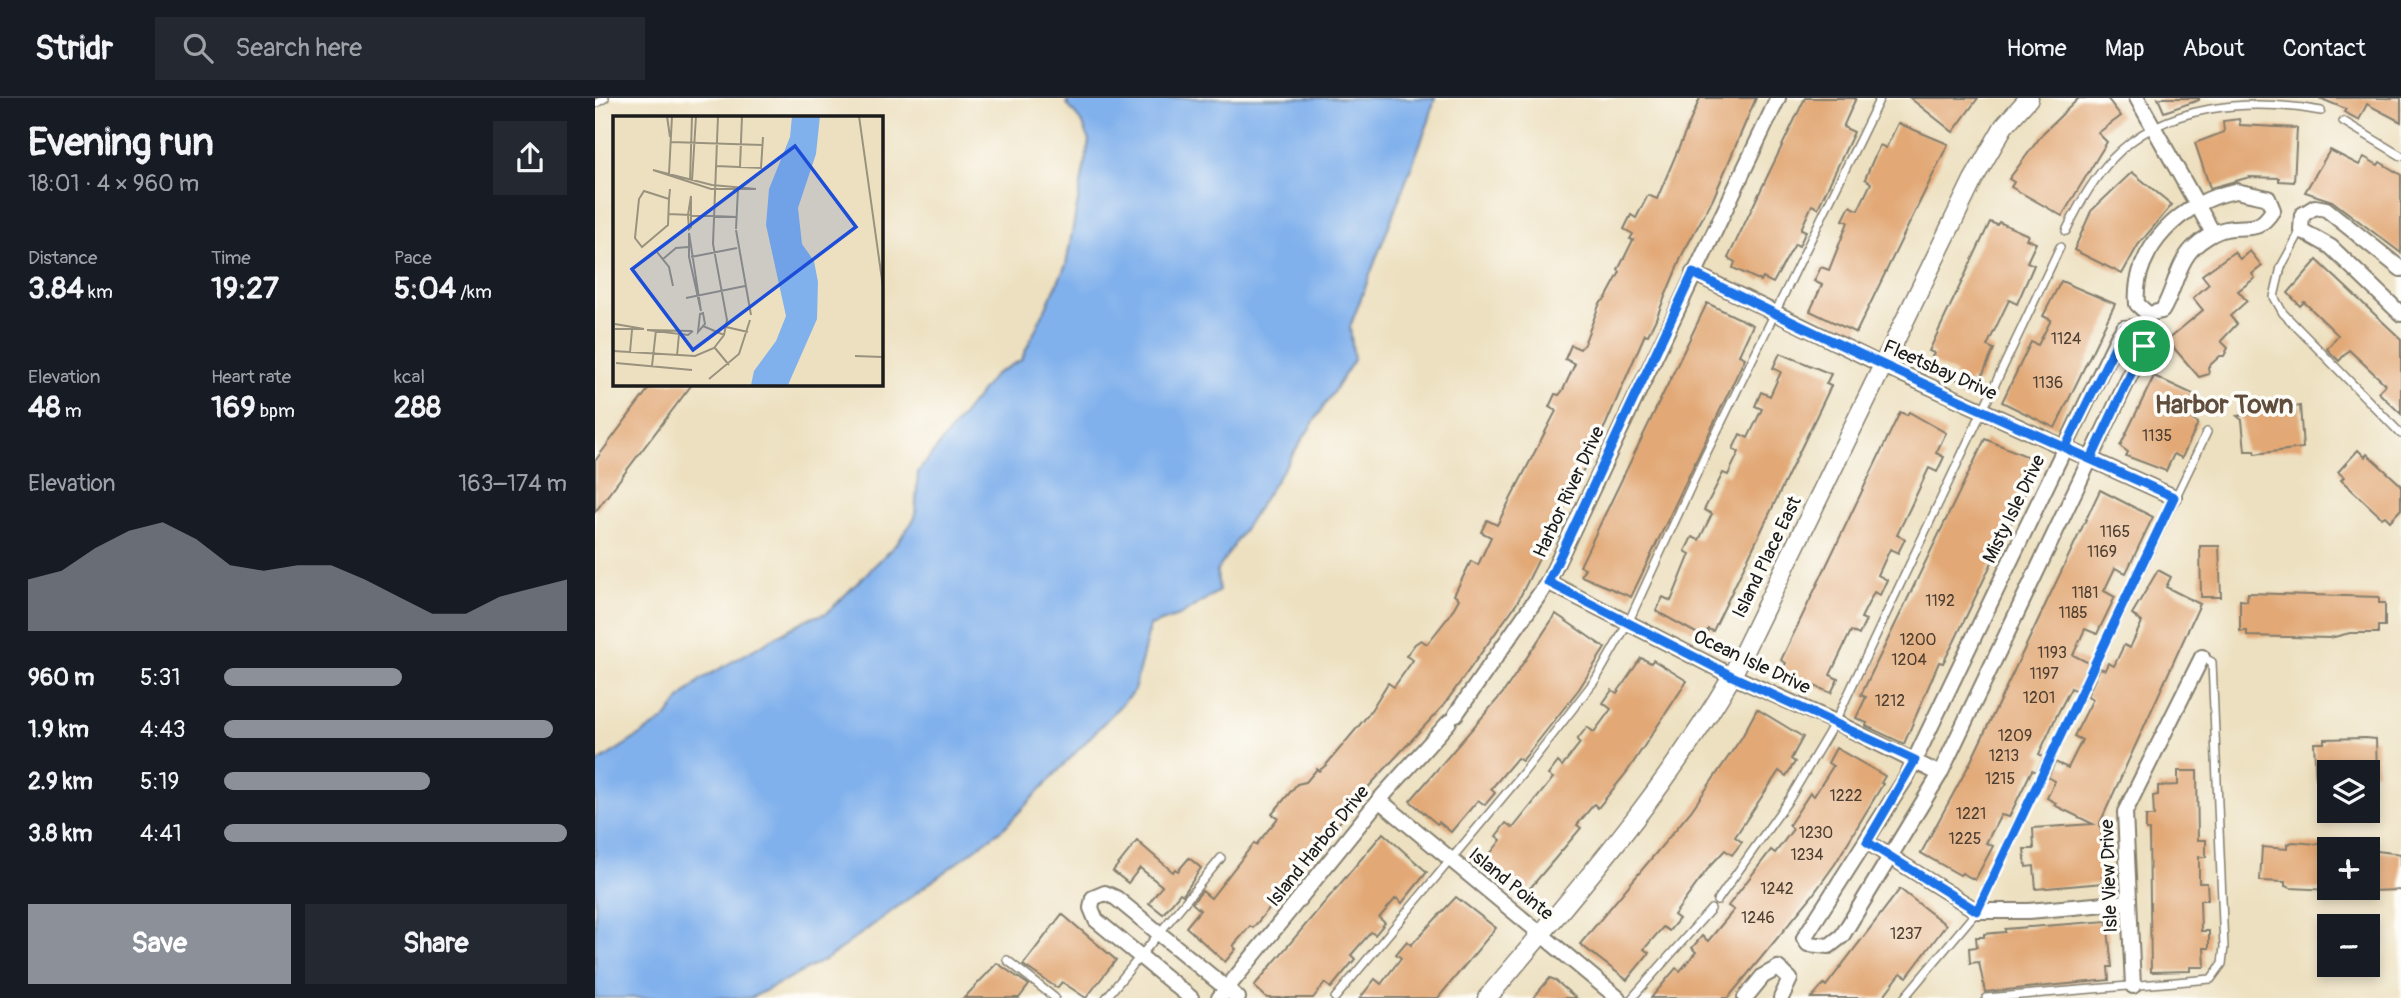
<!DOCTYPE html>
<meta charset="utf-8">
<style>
body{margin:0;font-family:Pangolin,sans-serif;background:#242831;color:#f1f3f6;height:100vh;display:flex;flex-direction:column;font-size:26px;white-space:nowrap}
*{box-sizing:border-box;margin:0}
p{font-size:23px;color:#9ea1a6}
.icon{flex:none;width:38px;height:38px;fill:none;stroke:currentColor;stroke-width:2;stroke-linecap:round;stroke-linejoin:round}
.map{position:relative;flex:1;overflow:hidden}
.side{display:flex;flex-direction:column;background:#171b24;width:595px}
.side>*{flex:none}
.buttons{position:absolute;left:1722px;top:662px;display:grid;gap:14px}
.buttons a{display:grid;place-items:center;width:63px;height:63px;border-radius:0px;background:#171b24;box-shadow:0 4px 10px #0003;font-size:35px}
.pin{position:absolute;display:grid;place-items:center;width:60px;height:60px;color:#fff;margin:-30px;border:4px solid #fff;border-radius:50%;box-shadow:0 2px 7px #0007}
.round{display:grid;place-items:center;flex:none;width:74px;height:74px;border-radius:0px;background:#242831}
.headline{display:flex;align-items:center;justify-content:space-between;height:119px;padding:0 28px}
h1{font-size:38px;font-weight:700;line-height:52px}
.metrics{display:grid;grid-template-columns:repeat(3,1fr);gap:10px;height:119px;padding:7px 28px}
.metrics div{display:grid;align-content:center}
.metrics b{font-size:30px;font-weight:700}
.metrics small{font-size:19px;font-weight:400}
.metrics p{font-size:19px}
.chart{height:196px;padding:14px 28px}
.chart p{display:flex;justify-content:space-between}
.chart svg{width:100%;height:126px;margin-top:7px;fill:#8c9099;opacity:.7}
.cta{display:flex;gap:14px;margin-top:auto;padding:14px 28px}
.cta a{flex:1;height:80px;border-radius:0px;background:#8c9099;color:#fff;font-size:28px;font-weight:700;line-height:80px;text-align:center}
.cta a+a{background:#242831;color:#f1f3f6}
ul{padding:0 28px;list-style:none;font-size:23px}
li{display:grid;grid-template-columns:112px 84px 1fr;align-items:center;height:52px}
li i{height:18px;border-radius:9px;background:#8c9099}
header{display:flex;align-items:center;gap:42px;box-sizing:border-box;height:98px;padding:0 35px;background:#171b24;border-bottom:2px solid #363941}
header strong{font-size:33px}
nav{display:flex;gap:38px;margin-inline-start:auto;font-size:24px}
.search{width:490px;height:63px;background:#242831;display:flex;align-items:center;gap:18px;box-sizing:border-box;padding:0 24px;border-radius:0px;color:#9ea1a6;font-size:26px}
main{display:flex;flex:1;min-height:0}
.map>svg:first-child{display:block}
</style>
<header>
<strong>Stridr</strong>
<div class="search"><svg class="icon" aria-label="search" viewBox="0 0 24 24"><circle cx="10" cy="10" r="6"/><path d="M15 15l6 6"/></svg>Search here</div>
<nav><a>Home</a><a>Map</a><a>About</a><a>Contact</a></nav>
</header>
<main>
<section class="side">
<div class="headline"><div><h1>Evening run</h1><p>18:01 · 4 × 960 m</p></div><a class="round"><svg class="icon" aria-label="share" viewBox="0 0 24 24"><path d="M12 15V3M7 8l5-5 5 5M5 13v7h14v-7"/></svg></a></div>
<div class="metrics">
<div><p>Distance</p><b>3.84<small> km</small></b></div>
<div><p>Time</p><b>19:27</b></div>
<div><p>Pace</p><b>5:04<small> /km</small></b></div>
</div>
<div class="metrics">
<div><p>Elevation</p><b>48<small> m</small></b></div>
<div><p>Heart rate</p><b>169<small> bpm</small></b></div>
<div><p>kcal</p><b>288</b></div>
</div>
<div class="chart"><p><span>Elevation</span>163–174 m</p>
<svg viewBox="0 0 160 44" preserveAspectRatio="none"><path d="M0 44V26L10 23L20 15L30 9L40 6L50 12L60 21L70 23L80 21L90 21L100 26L110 32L120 38L130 38L140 32L150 29L160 26V44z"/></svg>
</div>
<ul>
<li><b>960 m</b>5:31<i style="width:52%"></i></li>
<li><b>1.9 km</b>4:43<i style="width:96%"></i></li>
<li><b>2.9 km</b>5:19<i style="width:60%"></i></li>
<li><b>3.8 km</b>4:41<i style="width:100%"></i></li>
</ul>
<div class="cta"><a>Save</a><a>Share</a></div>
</section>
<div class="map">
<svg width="1806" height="900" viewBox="0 0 1806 900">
<rect width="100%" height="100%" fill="#fdfcf7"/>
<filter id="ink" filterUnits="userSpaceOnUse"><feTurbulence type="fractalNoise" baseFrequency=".0143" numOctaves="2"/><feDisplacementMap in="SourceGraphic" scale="14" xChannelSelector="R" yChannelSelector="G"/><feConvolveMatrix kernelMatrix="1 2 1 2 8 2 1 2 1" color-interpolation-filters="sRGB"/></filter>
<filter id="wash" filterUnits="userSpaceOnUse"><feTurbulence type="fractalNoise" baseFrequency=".00686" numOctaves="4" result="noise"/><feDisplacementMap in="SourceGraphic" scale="28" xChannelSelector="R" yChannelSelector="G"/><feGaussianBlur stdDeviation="1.57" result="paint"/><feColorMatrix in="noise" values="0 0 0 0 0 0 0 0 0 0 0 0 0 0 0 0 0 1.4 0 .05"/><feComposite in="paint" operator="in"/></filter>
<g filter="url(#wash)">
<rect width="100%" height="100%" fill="#ede0c0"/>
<path fill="#81b1ec" stroke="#4e6684" stroke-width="2" d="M 473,0 L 840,0 L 834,23 L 755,229 L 759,262 L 622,473 L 624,493 L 586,517 L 555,528 L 539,593 L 410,729 L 232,861 L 156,900 L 0,900 L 0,666 L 70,621 L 86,600 L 105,582 L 212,521 L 232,515 L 302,445 L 320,420 L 323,374 L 400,276 L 426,262 L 471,167 L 494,43 L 488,26 L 472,6 Z"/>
<g id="blocks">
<g fill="#e2a876">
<path d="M 1105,0 L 1161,0 L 1118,101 L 1088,155 L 1060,223 L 1053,237 L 1050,236 L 1011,326 L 922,505 L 848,608 L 776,686 L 658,830 L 655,828 L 638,848 L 641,851 L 630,864 L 591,829 L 605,812 L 597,805 L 607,793 L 616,800 L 659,745 L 661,747 L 683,720 L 677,716 L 702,686 L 711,684 L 722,671 L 724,673 L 731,667 L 773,617 L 793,585 L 799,589 L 818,562 L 811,558 L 820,546 L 826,542 L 832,546 L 855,517 L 864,501 L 859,497 L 876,463 L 883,467 L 896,439 L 886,434 L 892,422 L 902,427 L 961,313 L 954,309 L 960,296 L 964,297 L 968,292 L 980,266 L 970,261 L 976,247 L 985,251 L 989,246 L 1005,205 L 1011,200 L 1025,174 L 1023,172 L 1038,142 L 1035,141 L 1038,136 L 1029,131 L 1036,117 L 1041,120 L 1053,97 L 1062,101 Z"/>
<path d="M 1210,0 L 1261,0 L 1248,29 L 1259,34 L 1223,110 L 1217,107 L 1206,131 L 1211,133 L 1204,148 L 1200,146 L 1178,185 L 1168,180 L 1166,183 L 1138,170 L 1140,164 L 1133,160 Z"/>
<path d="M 1315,0 L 1383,0 L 1358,34 Z"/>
<path d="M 1484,0 L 1512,0 L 1526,18 L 1503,35 L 1512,44 L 1467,118 L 1416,89 L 1419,84 L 1414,81 L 1449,34 Z"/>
<path d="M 1563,0 L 1604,0 L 1604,2 L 1569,14 Z"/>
<path d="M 1724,0 L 1806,0 L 1806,24 L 1772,6 L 1764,22 L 1749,14 L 1751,11 Z"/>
<path d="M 1644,21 L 1645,27 L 1702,30 L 1699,84 L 1684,83 L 1684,80 L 1655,79 L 1615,90 L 1600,45 L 1629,34 L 1628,23 Z"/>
<path d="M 1303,25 L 1353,46 L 1261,235 L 1215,213 L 1227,187 L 1219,183 L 1226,169 L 1234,172 L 1253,124 L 1248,122 L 1255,108 L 1263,112 L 1276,85 L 1270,81 L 1278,62 L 1285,47 L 1291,50 Z"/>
<path d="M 1735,52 L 1764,67 L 1769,59 L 1783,67 L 1785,64 L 1806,77 L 1806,155 L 1737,103 L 1710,94 Z"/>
<path d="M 1537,74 L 1577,107 L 1543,147 L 1527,176 L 1479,152 L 1496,113 Z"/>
<path d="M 1395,124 L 1402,127 L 1404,124 L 1433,137 L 1431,141 L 1441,145 L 1432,164 L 1439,167 L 1422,206 L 1414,202 L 1392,248 L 1399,251 L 1384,285 L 1376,282 L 1374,287 L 1359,280 L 1361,276 L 1335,263 L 1339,255 L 1334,253 Z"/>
<path d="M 1655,153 L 1667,168 L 1657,176 L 1660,180 L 1643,193 L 1652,203 L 1635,218 L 1642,226 L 1626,243 L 1633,250 L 1629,258 L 1625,258 L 1613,269 L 1614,276 L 1604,279 L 1572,242 L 1608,212 L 1598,200 L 1614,186 L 1607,177 L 1639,154 L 1645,161 Z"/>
<path d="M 1722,162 L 1806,241 L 1806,316 L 1783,294 L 1790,287 L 1788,284 L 1754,252 L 1744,263 L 1732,251 L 1743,237 L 1709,204 L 1705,208 L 1693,195 Z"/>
<path d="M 1466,183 L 1520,206 L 1460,330 L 1407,304 L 1436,244 L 1443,247 L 1456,222 L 1448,218 Z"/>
<path d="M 1112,205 L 1158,227 L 1144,257 L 1150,260 L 1036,499 L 986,478 L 990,470 L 985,468 Z"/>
<path d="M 1185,255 L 1236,276 L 1231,286 L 1236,288 L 1118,533 L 1113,531 L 1110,540 L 1061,513 L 1068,499 L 1076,503 L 1095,456 L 1090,453 L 1097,439 L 1104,442 L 1117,416 L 1109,412 L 1128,375 L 1133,377 L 1144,354 L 1138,351 L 1145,336 L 1153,340 L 1167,311 L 1160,308 L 1166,294 L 1175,298 L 1186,274 L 1178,270 Z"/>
<path d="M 1559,278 L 1602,298 L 1595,312 L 1598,322 L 1603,325 L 1587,360 L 1579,356 L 1571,373 L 1531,358 L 1533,354 L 1525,348 Z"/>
<path d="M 58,285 L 98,285 L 0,414 L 0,363 Z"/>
<path d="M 1705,308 L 1708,350 L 1660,356 L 1659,353 L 1650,353 L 1647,322 L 1642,318 Z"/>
<path d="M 1305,314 L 1312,317 L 1314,314 L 1351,335 L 1341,355 L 1349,359 L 1342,374 L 1334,370 L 1316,408 L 1302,437 L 1310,441 L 1303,455 L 1295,451 L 1283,477 L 1292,482 L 1285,497 L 1279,494 L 1266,520 L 1271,522 L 1264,537 L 1256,533 L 1235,577 L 1243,581 L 1236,595 L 1186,574 L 1191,565 L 1186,562 Z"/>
<path d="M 1390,341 L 1441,362 L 1439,366 L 1443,368 L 1359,544 L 1348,565 L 1344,564 L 1309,646 L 1271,628 L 1272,625 L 1261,620 L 1271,599 L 1266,597 Z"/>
<path d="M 1763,352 L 1770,359 L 1772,356 L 1806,387 L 1806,411 L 1795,423 L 1790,418 L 1787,420 L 1746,382 L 1749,379 L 1743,374 Z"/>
<path d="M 1505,392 L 1558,419 L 1531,475 L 1520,470 L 1509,493 L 1520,499 L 1502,536 L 1490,531 L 1478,557 L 1494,565 L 1481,593 L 1476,590 L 1462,617 L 1444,656 L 1449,659 L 1442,674 L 1437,672 L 1414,719 L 1406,717 L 1391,745 L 1398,748 L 1380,782 L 1367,775 L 1365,777 L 1326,755 L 1375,665 Z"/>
<path d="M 1605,448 L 1624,448 L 1626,499 L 1606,499 Z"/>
<path d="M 1563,472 L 1576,479 L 1571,489 L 1605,506 L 1505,725 L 1511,776 L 1507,777 L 1508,785 L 1441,791 L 1439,768 L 1431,769 L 1429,751 L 1439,751 L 1438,730 L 1498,726 L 1459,707 L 1461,705 L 1452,700 L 1460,683 L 1453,679 L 1460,664 L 1473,670 L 1487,642 L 1479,638 L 1498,601 L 1492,598 L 1505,570 L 1510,572 L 1513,565 L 1519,568 L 1529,547 L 1535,550 L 1547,524 L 1537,516 Z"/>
<path d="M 1653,495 L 1784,499 L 1784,505 L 1790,505 L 1790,528 L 1783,528 L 1783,535 L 1755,535 L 1735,540 L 1652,538 L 1652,533 L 1645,533 L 1645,502 L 1652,503 Z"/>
<path d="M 961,516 L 1010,550 L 984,591 L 944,642 L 927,663 L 922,660 L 896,691 L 900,695 L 890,707 L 883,702 L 856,734 L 844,724 L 842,726 L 815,703 L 908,595 Z"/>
<path d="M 1046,560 L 1056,565 L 1058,562 L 1092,583 L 1032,674 L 1003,710 L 999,706 L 982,727 L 986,730 L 931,795 L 891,761 L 906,742 L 901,738 L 911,725 L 918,730 L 958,680 L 953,677 L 963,664 L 967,668 L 985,645 L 982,642 L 992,629 L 999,634 L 1016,611 L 1008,605 L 1017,592 L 1022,595 Z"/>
<path d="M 1162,611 L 1208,639 L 1196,661 L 1200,664 L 1191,678 L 1184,673 L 1140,739 L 1147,744 L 1137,757 L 1130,752 L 1115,768 L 1079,817 L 1084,821 L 1074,833 L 1068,829 L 1049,851 L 1054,855 L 1032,882 L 985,846 L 1096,713 L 1147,639 Z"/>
<path d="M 1770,640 L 1781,641 L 1782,674 L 1734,674 L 1734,680 L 1721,681 L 1719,645 L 1729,645 L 1729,641 Z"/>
<path d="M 1241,650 L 1290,678 L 1286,685 L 1288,686 L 1240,766 L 1217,798 L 1133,900 L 1056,900 L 1081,870 L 1085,873 L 1101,854 L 1097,850 L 1107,838 L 1113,843 L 1139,812 L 1133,808 L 1176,752 L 1180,755 L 1198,731 L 1194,727 L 1215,695 L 1219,698 L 1238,668 L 1233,665 Z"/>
<path d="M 1583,673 L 1602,673 L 1603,742 L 1611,742 L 1611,759 L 1604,759 L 1604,785 L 1612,785 L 1613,802 L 1605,802 L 1606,833 L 1614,833 L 1614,850 L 1609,850 L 1610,869 L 1595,869 L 1595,873 L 1556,874 L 1554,732 L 1551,732 L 1551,718 L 1559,718 L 1558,698 L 1563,697 L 1563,688 L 1583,687 Z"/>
<path d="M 788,735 L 832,774 L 807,805 L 801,800 L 784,820 L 790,825 L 780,837 L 776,834 L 756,857 L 760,861 L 736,890 L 730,885 L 718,900 L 672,900 L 659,888 Z"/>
<path d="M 542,743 L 578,774 L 580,771 L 583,773 L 594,760 L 606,770 L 588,797 L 585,795 L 568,816 L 554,805 L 567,788 L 545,770 L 533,785 L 518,773 Z"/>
<path d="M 1698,744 L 1734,747 L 1734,792 L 1696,790 L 1690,788 L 1690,784 L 1665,783 L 1667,749 L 1692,751 L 1692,746 Z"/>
<path d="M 1773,752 L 1806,756 L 1806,792 L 1773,793 Z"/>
<path d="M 1305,791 L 1351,827 L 1312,879 L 1306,875 L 1287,900 L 1216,900 L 1229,886 L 1231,888 Z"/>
<path d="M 861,799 L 901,830 L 843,900 L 765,900 L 780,881 L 786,886 L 806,860 L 801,856 L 812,843 L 816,847 Z"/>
<path d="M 467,816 L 521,862 L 491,900 L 467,884 L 462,890 L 428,867 Z"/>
<path d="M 1512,823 L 1517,869 L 1513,869 L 1514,882 L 1390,894 L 1384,864 L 1375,865 L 1374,850 L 1382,849 L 1381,839 L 1389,839 L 1389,836 L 1410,834 L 1410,831 Z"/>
<path d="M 402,865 L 434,887 L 424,900 L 369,900 Z"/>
<path d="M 955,880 L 960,882 L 981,900 L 938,900 Z"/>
</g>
</g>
</g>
<g filter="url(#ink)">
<use href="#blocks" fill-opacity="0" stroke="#847e6e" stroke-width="2"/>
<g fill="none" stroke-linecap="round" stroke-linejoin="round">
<g stroke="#847e6e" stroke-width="10">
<g id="service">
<path d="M 0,6 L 10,0"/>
<path d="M 1748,23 L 1806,58"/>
<path d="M 1706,132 L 1686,169 L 1679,199 L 1688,215 L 1806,336"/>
<path d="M 1471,133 C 1483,108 1497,82 1517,61 C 1569,5 1655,0 1726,13"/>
<path d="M 1122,803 L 1195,700 L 1240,624 L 1465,149"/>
<path d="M 412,862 L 460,900"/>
<path d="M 511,900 L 626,760"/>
<path d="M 740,900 L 928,675 L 1001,581 L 1033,525 L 1110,358 L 1285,0"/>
<path d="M 1037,900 L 1116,811"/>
<path d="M 1309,900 L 1382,813 L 1612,334"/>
<path d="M 1391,900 L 1616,881 L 1627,866 L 1629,849 L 1617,564 L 1607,559"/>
</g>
</g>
<g stroke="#847e6e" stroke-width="18">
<g id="minor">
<path d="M 1542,0 L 1618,135"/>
<path d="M 1641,93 L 1673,100 L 1678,112 C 1662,137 1654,126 1631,131 C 1620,133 1606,142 1598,150 C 1582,166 1579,194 1567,213 L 1553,216 L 1542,206 C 1537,150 1589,102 1641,93 Z"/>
<path d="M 1806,171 L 1731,111 L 1720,109 L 1707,117 L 1706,132 L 1736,149 L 1806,216"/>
<path d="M 1098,175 L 1287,267 L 1579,399"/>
<path d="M 1542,229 L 1551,240 L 1549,248 L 1345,676 L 1247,838 L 1234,848 L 1213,846 L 1209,840 L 1311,680 L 1523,239 L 1529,230 Z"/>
<path d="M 953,484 L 1137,578 L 1240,624 L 1345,676"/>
<path d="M 861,616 L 953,484 L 1183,0"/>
<path d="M 784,702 L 1023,900"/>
<path d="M 1272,744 L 1382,813 L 1434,813 L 1533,804"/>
<path d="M 1538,888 L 1530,714 L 1607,559"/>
<path d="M 596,900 L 501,822 L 496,810 L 498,800 L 510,795 L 521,800 L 643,900"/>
<path d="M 624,900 L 784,702 L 854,624"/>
<path d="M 1150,900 L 1168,878 L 1183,870 L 1195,881 L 1186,900"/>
</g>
</g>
<g stroke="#847e6e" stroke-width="21">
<path id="tertiary" d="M 892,900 C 979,797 1069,695 1137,578 L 1378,82 L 1409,28 L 1434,0"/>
</g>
<use href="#service" stroke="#fff" stroke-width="7"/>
<use href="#minor" stroke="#fff" stroke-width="14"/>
<use href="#tertiary" stroke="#fff" stroke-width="18"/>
</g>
</g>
<g fill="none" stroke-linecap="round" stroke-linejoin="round" filter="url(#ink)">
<g stroke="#fff" stroke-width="14">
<path id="route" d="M 1549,248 L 1496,361 C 1362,302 1229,241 1098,175 L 953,484 L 1137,578 L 1320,662 L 1272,744 L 1382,813 L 1579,399 L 1470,350 L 1529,230 L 1542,229 L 1551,240 L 1549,248"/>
</g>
<use href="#route" stroke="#1a73e8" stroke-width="9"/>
</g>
<g text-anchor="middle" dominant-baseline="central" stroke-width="7" stroke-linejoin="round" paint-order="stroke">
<g font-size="16" fill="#4e3f32">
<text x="1471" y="241">1124</text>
<text x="1453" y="285">1136</text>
<text x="1562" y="338">1135</text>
<text x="1520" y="434">1165</text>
<text x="1507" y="454">1169</text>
<text x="1490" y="495">1181</text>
<text x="1345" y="503">1192</text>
<text x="1478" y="515">1185</text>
<text x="1323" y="542">1200</text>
<text x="1457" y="555">1193</text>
<text x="1314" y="562">1204</text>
<text x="1449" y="576">1197</text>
<text x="1444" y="600">1201</text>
<text x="1295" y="603">1212</text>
<text x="1420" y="638">1209</text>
<text x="1409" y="658">1213</text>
<text x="1405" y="681">1215</text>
<text x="1251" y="698">1222</text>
<text x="1376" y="716">1221</text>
<text x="1221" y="735">1230</text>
<text x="1370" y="741">1225</text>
<text x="1212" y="757">1234</text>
<text x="1182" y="791">1242</text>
<text x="1163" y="820">1246</text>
<text x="1311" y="836">1237</text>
</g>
<g font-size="19" fill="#1c1c1c" stroke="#fdfcf7">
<text transform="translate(1345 272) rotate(24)">Fleetsbay Drive</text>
<text transform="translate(974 394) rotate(-65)">Harbor River Drive</text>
<text transform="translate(1419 411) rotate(-64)">Misty Isle Drive</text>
<text transform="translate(1172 459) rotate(-64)">Island Place East</text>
<text transform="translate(1157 564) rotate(25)">Ocean Isle Drive</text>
<text transform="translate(723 748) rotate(-51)">Island Harbor Drive</text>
<text transform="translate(1514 778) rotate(-92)">Isle View Drive</text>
<text transform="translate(916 786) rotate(39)">Island Pointe</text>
</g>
<g font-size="26" font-weight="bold" fill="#614d3c" stroke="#fdfcf7">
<text x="1629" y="307">Harbor Town</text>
</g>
</g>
<g transform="translate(18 18)">
<rect width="270" height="270" fill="#ede0c0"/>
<path d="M 179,0 L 207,0 L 203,38 L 185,92 L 189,128 L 201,145 L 205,166 L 204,203 L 175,269 L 138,269 L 141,255 L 163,225 L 173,200 L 153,109 L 156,73 L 177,21 Z" fill="#81b1ec"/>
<path fill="none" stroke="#99927e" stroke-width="2" d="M 54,0 L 57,21M 246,0 L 270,171M 58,26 L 149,29M 103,50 L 149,52M 127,51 L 129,0M 148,52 L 150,21M 40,54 L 99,69 L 143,73M 40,54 L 98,73 L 143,73M 56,58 L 59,0M 77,65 L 79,0M 79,65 L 83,0M 78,80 L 78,111 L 76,113 L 75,99 ZM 56,83 L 31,75 L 26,83 L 22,122 L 29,131 L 55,109 L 56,83 L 57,73M 55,98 L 124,101M 123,113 L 125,73M 123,114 L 138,199M 76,117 L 76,141 L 88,195M 76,117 L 88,195M 44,136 L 56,151 L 60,170M 78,141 L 124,132M 50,143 L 63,132 L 75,131M 73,182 L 132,170M 90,197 L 92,208 L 85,216 L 87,198 ZM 2,208 L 31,213M 90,210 L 111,219M 113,211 L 135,216M 2,213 L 31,213M 34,214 L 75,219 L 80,215M 34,214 L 79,215M 102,232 L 116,249M 0,235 L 82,240 L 101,232 L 111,219 L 114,204 L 100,128 L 105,0M 17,236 L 19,214M 64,240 L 66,218M 242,240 L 270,241M 3,247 L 79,254M 39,250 L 43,214M 96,263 L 126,238 L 137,204"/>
<path fill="#1d4ed8" fill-opacity="0.15" stroke="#1d4ed8" stroke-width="3.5" d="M 182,30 L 243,111 L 80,234 L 19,153 Z"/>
<rect width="270" height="270" fill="none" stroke="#1c1c1c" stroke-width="3.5"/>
</g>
</svg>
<div class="buttons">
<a><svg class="icon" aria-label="layers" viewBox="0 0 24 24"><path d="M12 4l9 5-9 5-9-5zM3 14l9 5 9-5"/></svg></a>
<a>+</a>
<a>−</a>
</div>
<div class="pin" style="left:1549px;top:248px;background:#1e9e55"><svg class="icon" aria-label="arrive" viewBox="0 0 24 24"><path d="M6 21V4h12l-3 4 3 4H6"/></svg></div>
</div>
</main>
